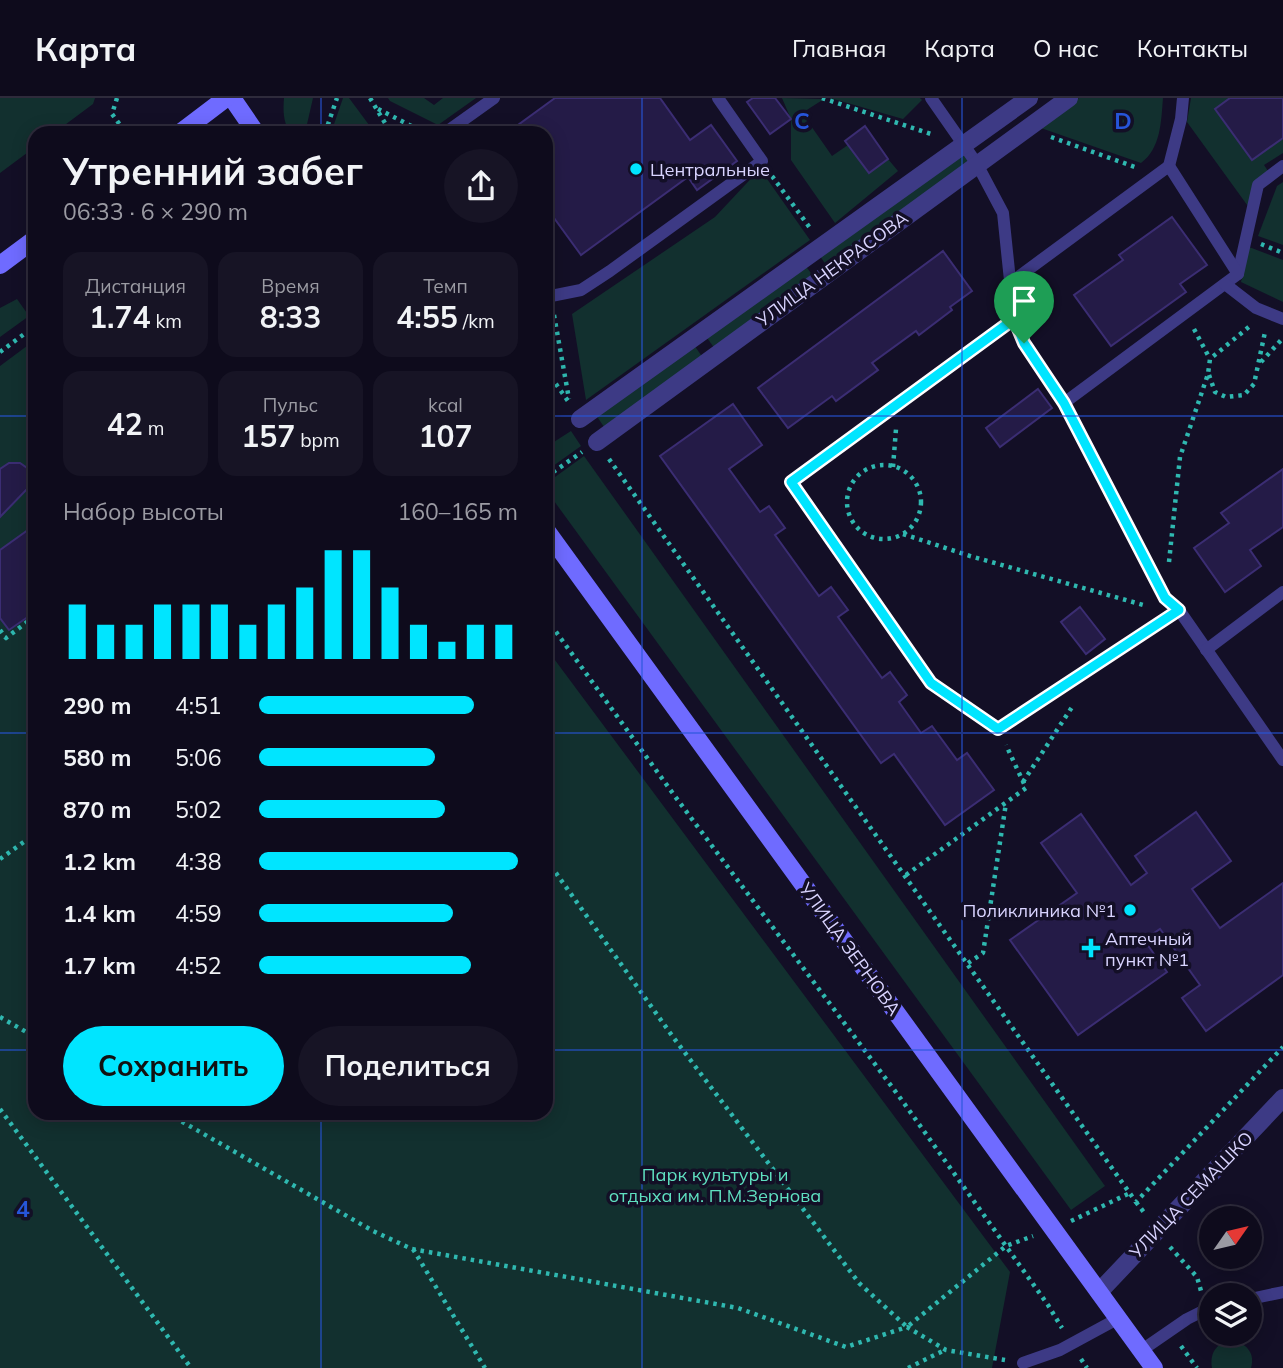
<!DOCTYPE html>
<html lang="ru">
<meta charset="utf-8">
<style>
body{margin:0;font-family:Mulish,sans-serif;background:#171425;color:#f1f3f6;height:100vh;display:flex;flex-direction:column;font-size:26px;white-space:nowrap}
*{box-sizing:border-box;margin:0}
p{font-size:23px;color:#9b9ba3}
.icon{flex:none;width:38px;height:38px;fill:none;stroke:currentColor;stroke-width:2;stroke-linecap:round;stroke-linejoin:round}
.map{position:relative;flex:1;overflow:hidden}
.side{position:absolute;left:28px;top:28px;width:525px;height:994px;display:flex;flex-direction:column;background:#0e0b1c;border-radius:21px;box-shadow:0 4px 18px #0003,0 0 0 2px #2e2b3b}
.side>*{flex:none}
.needle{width:46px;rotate:56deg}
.tools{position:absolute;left:1199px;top:1108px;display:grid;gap:14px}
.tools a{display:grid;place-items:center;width:63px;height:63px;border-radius:50%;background:#0e0b1c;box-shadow:0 4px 18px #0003,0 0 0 2px #2e2b3b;font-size:35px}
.pin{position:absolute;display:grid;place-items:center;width:60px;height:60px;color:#fff;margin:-72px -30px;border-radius:50% 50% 50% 0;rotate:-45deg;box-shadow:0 0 7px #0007}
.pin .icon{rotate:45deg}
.round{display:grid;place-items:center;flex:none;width:74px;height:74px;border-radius:37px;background:#171425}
.overview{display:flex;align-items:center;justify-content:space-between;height:119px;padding:0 35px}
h1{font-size:38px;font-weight:700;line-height:52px}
.stats{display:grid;grid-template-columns:repeat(3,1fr);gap:10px;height:119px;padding:7px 35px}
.stats div{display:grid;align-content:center;border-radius:18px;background:#171425;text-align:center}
.stats b{font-size:30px;font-weight:700}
.stats small{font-size:19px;font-weight:400}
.stats p{font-size:19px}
.chart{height:196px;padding:14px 35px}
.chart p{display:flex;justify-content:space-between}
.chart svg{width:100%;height:126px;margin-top:7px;stroke:#00e5ff;stroke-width:6}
.action{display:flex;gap:14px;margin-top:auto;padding:14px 35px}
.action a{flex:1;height:80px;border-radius:42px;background:#00e5ff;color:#111;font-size:28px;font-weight:700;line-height:80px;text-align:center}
.action a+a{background:#171425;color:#f1f3f6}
ul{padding:0 35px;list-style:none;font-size:23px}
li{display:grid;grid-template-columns:112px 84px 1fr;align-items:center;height:52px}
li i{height:18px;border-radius:9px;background:#00e5ff}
header{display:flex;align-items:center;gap:42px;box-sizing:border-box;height:98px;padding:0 35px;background:#0e0b1c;border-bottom:2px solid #2e2b3b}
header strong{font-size:33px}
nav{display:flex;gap:38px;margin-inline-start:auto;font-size:24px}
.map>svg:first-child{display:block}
</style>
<header>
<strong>Карта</strong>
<nav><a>Главная</a><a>Карта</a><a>О нас</a><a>Контакты</a></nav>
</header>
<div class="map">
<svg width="1283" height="1270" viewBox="0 0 1283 1270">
<rect width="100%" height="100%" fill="#130f26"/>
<g fill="#12302f">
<path d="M 0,0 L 95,0 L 93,6 L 54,35 L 35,35 L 35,49 L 0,75 Z"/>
<path d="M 284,0 L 313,0 L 305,35 L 290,35 C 283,24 283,12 284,0 Z"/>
<path d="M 343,0 L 349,0 L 375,35 L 331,35 Z"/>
<path d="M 388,0 L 424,0 L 434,7 L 443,0 L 476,0 L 438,27 L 390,3 Z"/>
<path d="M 782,0 L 824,1 L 802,15 L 832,58 L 848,47 L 869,75 L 888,61 L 898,73 L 835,125 L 791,62 L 791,21 Z"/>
<path d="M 830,0 L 920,0 L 922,2 L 903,21 Z"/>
<path d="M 1079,0 L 1163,0 C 1161,24 1161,50 1141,65 L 1038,29 Z"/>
<path d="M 1191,0 L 1283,0 L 1283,55 L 1264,67 L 1270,76 L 1250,111 L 1187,24 Z"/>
<path d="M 962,52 L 972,66 L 828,170 L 818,155 Z"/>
<path d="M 760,71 L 810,142 L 586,302 L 572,216 L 715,119 Z"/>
<path d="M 1283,84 L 1283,147 L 1258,138 L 1277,88 Z"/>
<path d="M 1249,149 L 1283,162 L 1283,204 L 1241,184 Z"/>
<path d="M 804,166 L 814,179 L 715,251 L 705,237 Z"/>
<path d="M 17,201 L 29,218 L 0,239 L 0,210 Z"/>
<path d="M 35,242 L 35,1015 L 546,1015 L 546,550 L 1010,1174 L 992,1270 L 0,1270 L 0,268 Z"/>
<path d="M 692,244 L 703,260 L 606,332 L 594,314 Z"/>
<path d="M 571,333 L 581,348 L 546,373 L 546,349 Z"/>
<path d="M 584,358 L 1105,1088 L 1071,1112 L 546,392 L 555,379 Z"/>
<path d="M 1234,1242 C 1248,1247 1255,1256 1251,1270 L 1212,1270 C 1209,1254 1218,1243 1234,1242 Z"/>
</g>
<g fill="#241b47" stroke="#3b2d73" stroke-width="2">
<path d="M 555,0 L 660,0 L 690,42 L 711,27 L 737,63 L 697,92 L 688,79 L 581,157 L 546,109 L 546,35 L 507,35 Z"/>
<path d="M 753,0 L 775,0 L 791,21 L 770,36 L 747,4 Z"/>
<path d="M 1230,0 L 1283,0 L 1283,40 L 1252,62 L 1215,11 Z"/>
<path d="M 865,28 L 888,61 L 869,75 L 845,43 Z"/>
<path d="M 1172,119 L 1207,167 L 1180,186 L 1186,194 L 1111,248 L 1074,197 L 1123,162 L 1119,157 Z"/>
<path d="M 943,153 L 972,193 L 950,209 L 952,212 L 919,237 L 916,233 L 872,265 L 878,272 L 836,303 L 832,298 L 788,330 L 758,290 Z"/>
<path d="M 1038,291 L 1052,310 L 1000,349 L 986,330 Z"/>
<path d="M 733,306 L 762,347 L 729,371 L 760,414 L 769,408 L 785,430 L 775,437 L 819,498 L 831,489 L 848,512 L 838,519 L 882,580 L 890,574 L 907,597 L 899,604 L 921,635 L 932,628 L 957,662 L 967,655 L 994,692 L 945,727 L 894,656 L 881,665 L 660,358 Z"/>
<path d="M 9,365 L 20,365 L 27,370 L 31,379 L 30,388 L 0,419 L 0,371 Z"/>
<path d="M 1283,371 L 1283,429 L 1250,452 L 1261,468 L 1225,494 L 1194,450 L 1229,425 L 1221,415 Z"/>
<path d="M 35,427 L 35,514 L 9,532 L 0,520 L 0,452 Z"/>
<path d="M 1080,509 L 1105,541 L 1086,556 L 1061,524 Z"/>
<path d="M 1196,714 L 1231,763 L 1192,791 L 1220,830 L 1283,785 L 1283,877 L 1206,933 L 1182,900 L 1200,887 L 1160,831 L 1144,842 L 1167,874 L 1078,937 L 1010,842 L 1077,795 L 1041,745 L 1081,716 L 1131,787 L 1147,775 L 1135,758 Z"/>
</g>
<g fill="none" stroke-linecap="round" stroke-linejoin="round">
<g stroke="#2fb8b0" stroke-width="4.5" stroke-dasharray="3.5 5" stroke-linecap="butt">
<path d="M 117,0 L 112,16 L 126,35"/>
<path d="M 370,0 L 391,35"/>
<path d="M 822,0 L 934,37"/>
<path d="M 378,11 L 425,35"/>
<path d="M 325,35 L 337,0"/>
<path d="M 1051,39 L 1135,69"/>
<path d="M 772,78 L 810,130"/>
<path d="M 1261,146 L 1283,155"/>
<path d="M 546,166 L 548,180"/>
<path d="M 554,217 L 569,301"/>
<path d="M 1194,231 L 1210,261"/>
<path d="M 0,254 L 35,228"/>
<path d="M 1261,264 L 1283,240"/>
<path d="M 546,272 L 568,303"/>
<path d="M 1209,277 L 1215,294 L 1226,299 L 1244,297 L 1254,286 L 1265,234"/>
<path d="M 609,361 L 1136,1104 L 1283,949"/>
<circle cx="884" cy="404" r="37"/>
<path d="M 893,369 L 896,331"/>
<path d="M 546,379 L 582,354"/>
<path d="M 903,436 L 970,458 L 1147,508"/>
<path d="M 1169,464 L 1180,359 L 1208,276 L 1210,261 L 1250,228"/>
<path d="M 546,520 L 674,697 L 901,1001 L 1048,1207 L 1062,1230"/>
<path d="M 0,532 L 6,540 L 35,518"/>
<path d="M 1023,684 L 1074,606"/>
<path d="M 0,761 L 35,736"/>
<path d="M 546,761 L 673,939 L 859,1185 L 907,1229 L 1006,1148 L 1033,1138"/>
<path d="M 906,777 L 1026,690 L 1006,647"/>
<path d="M 968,865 L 983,855 L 1006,705"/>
<path d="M 0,919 L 35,939"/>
<path d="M 0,1011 L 191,1270"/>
<path d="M 167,1015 L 373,1133 L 412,1151 L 738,1210 L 846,1249 L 907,1229 L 946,1252 L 1005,1262"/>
<path d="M 1136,1104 L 1146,1117"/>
<path d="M 1071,1123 L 1130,1095"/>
<path d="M 1170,1149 L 1197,1179 L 1201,1193"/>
<path d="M 413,1151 L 485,1270"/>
<path d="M 1181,1248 L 1197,1270"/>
<path d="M 1081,1261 L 1087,1270"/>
<path d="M 908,1270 L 945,1252"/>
</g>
<g stroke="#3d3a85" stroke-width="12">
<path d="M 931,0 L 977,66 L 1003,115 L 1014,221 L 1024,245 L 1064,305 L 1165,500 L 1179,512 L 1283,662"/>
<path d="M 445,35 L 494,0"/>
<path d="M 1169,68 L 1181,21 L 1183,0"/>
<path d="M 1238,176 L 1258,87 L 1283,68"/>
<path d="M 1010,185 L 1169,68 L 1238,176 L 1064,305"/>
<path d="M 1225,186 L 1256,210 L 1283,221"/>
<path d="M 551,198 L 581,192 L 610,173 L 762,63 L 718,0"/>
<path d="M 1014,221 L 791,384 L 931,585 L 998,631 L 1179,512"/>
<path d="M 1206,552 L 1283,494"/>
<path d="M 1250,1201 L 1283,1194"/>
<path d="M 1142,1252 L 1187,1221 L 1211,1209"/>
<path d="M 1023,1265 L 1060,1252 L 1119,1220"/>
</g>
<g stroke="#3d3a85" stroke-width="18">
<path d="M 580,321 L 1029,0"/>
<path d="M 597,344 L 1069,0"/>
</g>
<path stroke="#3d3a85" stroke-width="18" d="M 1099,1194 L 1283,1000"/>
<g stroke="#6f6bff" stroke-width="18">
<path d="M 232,0 L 256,35"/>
<path d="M 180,35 L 226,0"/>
<path d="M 0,167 L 35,141"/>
<path d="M 546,432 L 1154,1270"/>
</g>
</g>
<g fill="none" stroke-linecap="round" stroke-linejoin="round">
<g stroke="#fff" stroke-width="14">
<path id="route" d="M 1014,221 L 1024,245 L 1064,305 L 1165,500 L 1179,512 L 998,631 L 931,585 L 791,384 Z"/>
</g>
<use href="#route" stroke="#00e5ff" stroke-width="9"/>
</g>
<path fill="none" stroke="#2655da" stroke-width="2" stroke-opacity="0.55" d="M 321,0 L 321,35M 642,0 L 642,1270M 962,0 L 962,1270M 0,318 L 35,318M 546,318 L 1283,318M 0,635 L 35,635M 546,635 L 1283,635M 0,952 L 35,952M 546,952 L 1283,952M 321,1015 L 321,1270"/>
<g fill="#00e5ff" stroke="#130f26" stroke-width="2.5">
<circle cx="636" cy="71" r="7"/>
<circle cx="1130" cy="812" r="7"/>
<path d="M1087.5 839.5h7v7h7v7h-7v7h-7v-7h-7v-7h7z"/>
</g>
<g text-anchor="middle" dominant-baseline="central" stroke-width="7" stroke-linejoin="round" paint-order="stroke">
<g font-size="18" fill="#d9d4ff" stroke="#130f26" text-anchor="start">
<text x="650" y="71">Центральные</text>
<text x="1116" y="812" text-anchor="end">Поликлиника №1</text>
<text x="1105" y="840">Аптечный<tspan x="1105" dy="21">пункт №1</tspan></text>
</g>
<g font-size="18" fill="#d9d4ff" stroke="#130f26">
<text transform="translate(832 171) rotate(-36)">УЛИЦА НЕКРАСОВА</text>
<text transform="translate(850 851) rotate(54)">УЛИЦА ЗЕРНОВА</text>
<text transform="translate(1191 1097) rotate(-46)">УЛИЦА СЕМАШКО</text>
</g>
<g font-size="18" fill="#5fe0c0" stroke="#130f26">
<text x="715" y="1076">Парк культуры и<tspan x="715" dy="21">отдыха им. П.М.Зернова</tspan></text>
</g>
</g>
<g font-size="23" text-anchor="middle" font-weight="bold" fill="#2655da" stroke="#130f26" stroke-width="7" stroke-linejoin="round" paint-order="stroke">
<text x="802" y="31">C</text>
<text x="1123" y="31">D</text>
<text x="23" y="1119">4</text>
</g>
</svg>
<div class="tools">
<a><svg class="needle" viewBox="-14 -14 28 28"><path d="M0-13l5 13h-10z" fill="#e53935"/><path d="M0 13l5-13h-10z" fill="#9b9ba3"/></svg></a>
<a><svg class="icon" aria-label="layers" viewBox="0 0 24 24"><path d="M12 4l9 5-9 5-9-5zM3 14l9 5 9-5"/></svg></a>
</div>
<div class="pin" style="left:1024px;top:245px;background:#1e9e55"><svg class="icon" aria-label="arrive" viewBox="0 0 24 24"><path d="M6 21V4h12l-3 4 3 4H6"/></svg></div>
<section class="side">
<div class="overview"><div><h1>Утренний забег</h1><p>06:33 · 6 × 290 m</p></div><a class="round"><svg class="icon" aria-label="share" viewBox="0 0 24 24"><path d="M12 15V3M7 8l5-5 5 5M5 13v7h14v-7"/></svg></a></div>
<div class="stats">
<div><p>Дистанция</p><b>1.74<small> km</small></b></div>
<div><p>Время</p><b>8:33</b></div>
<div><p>Темп</p><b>4:55<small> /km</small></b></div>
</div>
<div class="stats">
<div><b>42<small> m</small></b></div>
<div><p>Пульс</p><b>157<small> bpm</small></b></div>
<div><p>kcal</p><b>107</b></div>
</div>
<div class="chart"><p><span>Набор высоты</span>160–165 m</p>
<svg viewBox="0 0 160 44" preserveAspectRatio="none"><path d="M5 44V25M15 44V32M25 44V32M35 44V25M45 44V25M55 44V25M65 44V32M75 44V25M85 44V19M95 44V6M105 44V6M115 44V19M125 44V32M135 44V38M145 44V32M155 44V32"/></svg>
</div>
<ul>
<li><b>290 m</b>4:51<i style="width:83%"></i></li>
<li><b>580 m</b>5:06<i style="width:68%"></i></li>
<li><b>870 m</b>5:02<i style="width:72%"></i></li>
<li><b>1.2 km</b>4:38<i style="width:100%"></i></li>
<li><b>1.4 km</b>4:59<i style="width:75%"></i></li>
<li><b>1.7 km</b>4:52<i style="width:82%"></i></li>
</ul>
<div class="action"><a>Сохранить</a><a>Поделиться</a></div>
</section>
</div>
